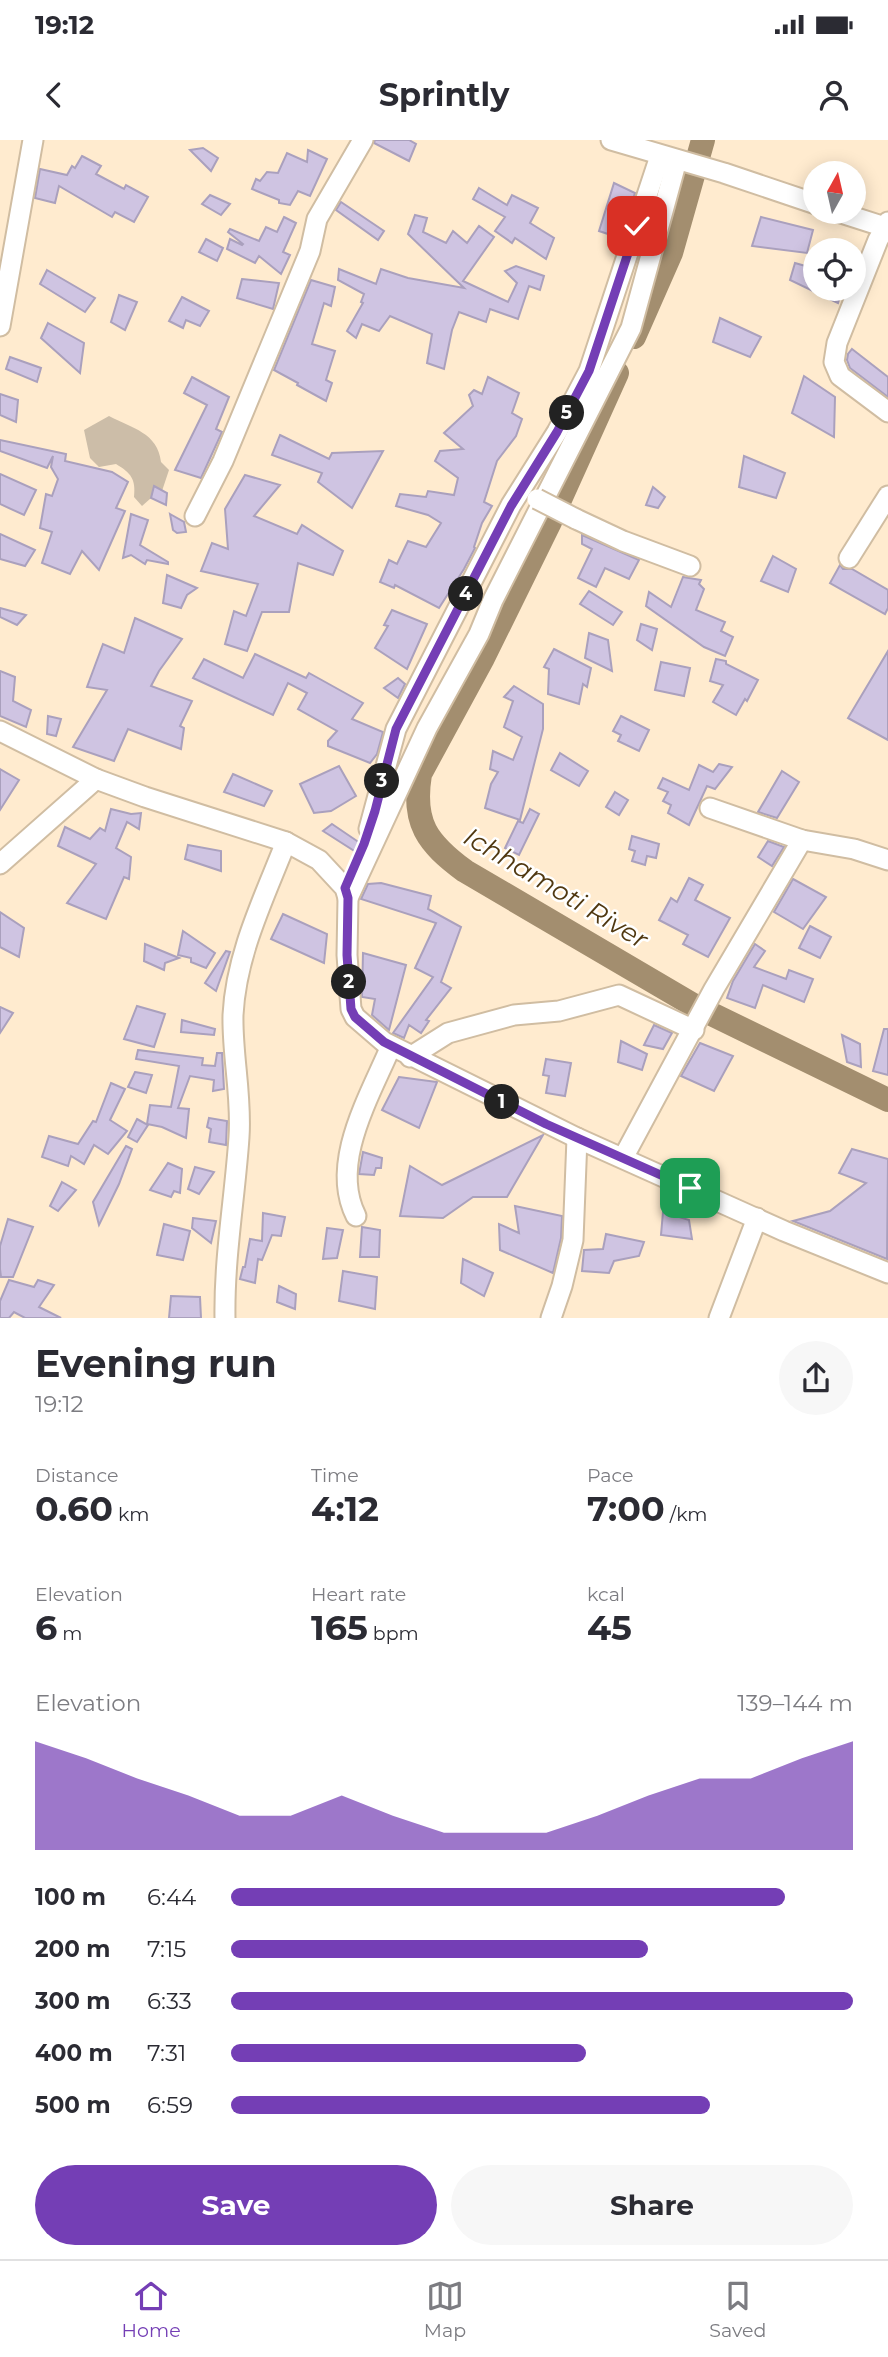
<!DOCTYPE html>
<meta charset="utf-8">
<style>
body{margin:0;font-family:Montserrat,sans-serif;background:#f7f7f7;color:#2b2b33;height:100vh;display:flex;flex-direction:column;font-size:26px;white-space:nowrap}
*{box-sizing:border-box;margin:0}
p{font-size:23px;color:#7c7c81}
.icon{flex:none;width:38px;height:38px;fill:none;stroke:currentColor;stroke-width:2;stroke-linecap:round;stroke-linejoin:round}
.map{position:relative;height:1178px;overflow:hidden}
.details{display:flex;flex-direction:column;background:#fff;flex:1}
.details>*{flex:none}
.needle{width:46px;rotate:8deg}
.fabs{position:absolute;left:803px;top:21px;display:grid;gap:14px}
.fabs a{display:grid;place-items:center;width:63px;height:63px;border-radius:50%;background:#fff;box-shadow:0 4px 18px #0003;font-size:35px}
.pin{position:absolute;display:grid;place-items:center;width:60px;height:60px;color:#fff;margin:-30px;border-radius:14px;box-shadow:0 4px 10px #0006}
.km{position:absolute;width:35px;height:35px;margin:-18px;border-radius:50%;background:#222;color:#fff;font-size:19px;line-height:35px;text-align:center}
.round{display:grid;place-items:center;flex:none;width:74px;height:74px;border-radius:37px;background:#f7f7f7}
.headline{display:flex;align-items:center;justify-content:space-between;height:119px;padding:0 35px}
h1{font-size:38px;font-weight:700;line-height:52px}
.metrics{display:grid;grid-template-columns:repeat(3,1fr);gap:10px;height:119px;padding:7px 35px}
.metrics div{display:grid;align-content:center}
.metrics b{font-size:35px;font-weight:700}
.metrics small{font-size:19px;font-weight:400}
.metrics p{font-size:19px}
.chart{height:196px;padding:14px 35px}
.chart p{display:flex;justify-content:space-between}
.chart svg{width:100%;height:126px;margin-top:7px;fill:#743eb5;opacity:.7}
.button{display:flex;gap:14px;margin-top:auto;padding:14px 35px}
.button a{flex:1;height:80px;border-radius:42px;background:#743eb5;color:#fff;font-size:28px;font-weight:700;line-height:80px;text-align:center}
.button a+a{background:#f7f7f7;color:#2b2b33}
ul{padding:0 35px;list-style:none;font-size:23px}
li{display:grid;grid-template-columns:112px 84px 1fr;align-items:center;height:52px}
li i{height:18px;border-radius:9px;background:#743eb5}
.status{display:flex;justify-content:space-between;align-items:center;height:49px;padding:0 35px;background:#fff;direction:ltr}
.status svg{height:19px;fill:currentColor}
header{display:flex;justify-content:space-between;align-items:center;height:91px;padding:0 35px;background:#fff;font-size:32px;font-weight:700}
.dock{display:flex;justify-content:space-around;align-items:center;height:98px;border-top:2px solid #e1e1e2;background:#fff;font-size:19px;color:#7c7c81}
.dock a{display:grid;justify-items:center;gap:4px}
.dock .selected{color:#743eb5}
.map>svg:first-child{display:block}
</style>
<div class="status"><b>19:12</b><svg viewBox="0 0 49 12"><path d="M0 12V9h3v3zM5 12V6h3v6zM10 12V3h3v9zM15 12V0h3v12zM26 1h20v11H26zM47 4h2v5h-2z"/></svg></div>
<header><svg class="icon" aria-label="back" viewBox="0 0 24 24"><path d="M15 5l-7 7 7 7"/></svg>Sprintly<svg class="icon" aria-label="person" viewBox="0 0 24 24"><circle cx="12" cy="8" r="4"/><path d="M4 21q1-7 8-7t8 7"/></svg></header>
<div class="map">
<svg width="888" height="1178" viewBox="0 0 888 1178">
<rect width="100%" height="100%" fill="#ffebcf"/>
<path fill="#ccbda8" d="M 109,276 C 132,288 158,293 161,322 L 169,330 L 160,357 L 151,358 L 142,366 L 134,357 C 136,339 131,333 116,324 L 99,327 L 90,318 L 84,290 Z"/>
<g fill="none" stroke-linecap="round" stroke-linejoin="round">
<g stroke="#a38e6f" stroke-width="24">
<path d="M 634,197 L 671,113 L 703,0"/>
<path d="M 617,233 L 549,384 L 483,518 L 420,634 C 412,683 427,703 465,731 L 695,866 L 888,960"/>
</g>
</g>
<g fill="#cfc4e2" stroke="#aaa0bd" stroke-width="2">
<path d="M 375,0 L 409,0 L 416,4 L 409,21 L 374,3 Z"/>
<path d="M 203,8 L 218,18 L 211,31 L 190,10 Z"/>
<path d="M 308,10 L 327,19 L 310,56 L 298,51 L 290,65 L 279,63 L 279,60 L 252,49 L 256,39 L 260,41 L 267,32 L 278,33 L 287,13 L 307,22 Z"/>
<path d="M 82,16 L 101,26 L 96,34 L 124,49 L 126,45 L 148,57 L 134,82 L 115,72 L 112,77 L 59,46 L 55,63 L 35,58 L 40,29 L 67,35 L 72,26 L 75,28 Z"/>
<path d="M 614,43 L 635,53 L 620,98 L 599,91 Z"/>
<path d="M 479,48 L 507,65 L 512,55 L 538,68 L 530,83 L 554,98 L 546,119 L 515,98 L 512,103 L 495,91 L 505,77 L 473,59 Z"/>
<path d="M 210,55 L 230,64 L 221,75 L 202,64 Z"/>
<path d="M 341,62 L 384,91 L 378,100 L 336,70 Z"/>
<path d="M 415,75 L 427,78 L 423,92 L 446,103 L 453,91 L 467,103 L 479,86 L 494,97 L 463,141 L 508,162 L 517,143 L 505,131 L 516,126 L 544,136 L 540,150 L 529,146 L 518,179 L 490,169 L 486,182 L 459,172 L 452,190 L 444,229 L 427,223 L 432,194 L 390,176 L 379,191 L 362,184 L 356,198 L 347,191 L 363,163 L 361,162 L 364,154 L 338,140 L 339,129 L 376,144 L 381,129 L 408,138 L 464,148 L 408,94 Z"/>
<path d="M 284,77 L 296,83 L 283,112 L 290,115 L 281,134 L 259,116 L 255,123 L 227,109 L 230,99 L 242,105 L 243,104 L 228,92 L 230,89 L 259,101 L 266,87 L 277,92 Z"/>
<path d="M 761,77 L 813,90 L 807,113 L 752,106 Z"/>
<path d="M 206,99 L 223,108 L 217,121 L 199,112 Z"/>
<path d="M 795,123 L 816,129 L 816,149 L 842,149 L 838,163 L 790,140 Z"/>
<path d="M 47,130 L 95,158 L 85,172 L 40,144 Z"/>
<path d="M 242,139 L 279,143 L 273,169 L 237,158 Z"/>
<path d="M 311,140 L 335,147 L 331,166 L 324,163 L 312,204 L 335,211 L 326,240 L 332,243 L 326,261 L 297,245 L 298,243 L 274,230 Z"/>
<path d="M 119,155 L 137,162 L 125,190 L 111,182 Z"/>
<path d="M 182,157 L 209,171 L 200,186 L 186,180 L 183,188 L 169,181 Z"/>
<path d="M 720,178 L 761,197 L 750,217 L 713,202 Z"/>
<path d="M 48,183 L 84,203 L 80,233 L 41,198 Z"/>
<path d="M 852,209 L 888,237 L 888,257 L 850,228 L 847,220 L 848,214 Z"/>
<path d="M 10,217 L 41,228 L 37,242 L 6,229 Z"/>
<path d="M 804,236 L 835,257 L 834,297 L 792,273 Z"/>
<path d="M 192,237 L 229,257 L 216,289 L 222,292 L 201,338 L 175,330 L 207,265 L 184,253 Z"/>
<path d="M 488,237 L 519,253 L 512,273 L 522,279 L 516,296 L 497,321 L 484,362 L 492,366 L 482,383 L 474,407 L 475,408 L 464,429 L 439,468 L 395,445 L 394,448 L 380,442 L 389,420 L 397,424 L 408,401 L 426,407 L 441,383 L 428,375 L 396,366 L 400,354 L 426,357 L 428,351 L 454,355 L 458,338 L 435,321 L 440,311 L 463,309 L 444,293 L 473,266 L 469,255 L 474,250 L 482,254 Z"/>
<path d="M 0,254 L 18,260 L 16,282 L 0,275 Z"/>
<path d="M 280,295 L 329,319 L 332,313 L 383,311 L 352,368 L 318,342 L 322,333 L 272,315 Z"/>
<path d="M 0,300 L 66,314 L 65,321 L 112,332 L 128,342 L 116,368 L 125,371 L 99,430 L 82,411 L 70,434 L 42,423 L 52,392 L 40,388 L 46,354 L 52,356 L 58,339 L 51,327 L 53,316 L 47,328 L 0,311 Z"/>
<path d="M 744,316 L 785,333 L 776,358 L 739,347 Z"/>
<path d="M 0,334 L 36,350 L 24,375 L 0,364 Z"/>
<path d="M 245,335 L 280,345 L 254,376 L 297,394 L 302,385 L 343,411 L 333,435 L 298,423 L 289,472 L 262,472 L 247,511 L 225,504 L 234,471 L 246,476 L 258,444 L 201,431 L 212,403 L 228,409 L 225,369 Z"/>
<path d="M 154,346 L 167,353 L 166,365 L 151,358 Z"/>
<path d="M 653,347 L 665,357 L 658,368 L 646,365 Z"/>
<path d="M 131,374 L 148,380 L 140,405 L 168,422 L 168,424 L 147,420 L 145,424 L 131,415 L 123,418 Z"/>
<path d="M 170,374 L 184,382 L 186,392 L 177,393 L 173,390 Z"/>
<path d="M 0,394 L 35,410 L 25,426 L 0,419 Z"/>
<path d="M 582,395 L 639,420 L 629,439 L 605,428 L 596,447 L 578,438 L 592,409 L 582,404 Z"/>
<path d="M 773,416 L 796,429 L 788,452 L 761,441 Z"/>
<path d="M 840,425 L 843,429 L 852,429 L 888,450 L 888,468 L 885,474 L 830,443 Z"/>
<path d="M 167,435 L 197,448 L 187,455 L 181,468 L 163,463 Z"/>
<path d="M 683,437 L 701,440 L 699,444 L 704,449 L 696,470 L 725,482 L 721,491 L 733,497 L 725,516 L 704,507 L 646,466 L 649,452 L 671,467 Z"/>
<path d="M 589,451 L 622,472 L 613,485 L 580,464 Z"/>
<path d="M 0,468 L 26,475 L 17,485 L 0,477 Z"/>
<path d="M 392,470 L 427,484 L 407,529 L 375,508 L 388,486 L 384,485 Z"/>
<path d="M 135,478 L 182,499 L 159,531 L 151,546 L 192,561 L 180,586 L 184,588 L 181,609 L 128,589 L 114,621 L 73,607 L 107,550 L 87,547 L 103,504 L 124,513 Z"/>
<path d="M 641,484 L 657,489 L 652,510 L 637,500 Z"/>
<path d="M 589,493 L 608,500 L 612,531 L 585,518 Z"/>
<path d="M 554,509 L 591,528 L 587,547 L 583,544 L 579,564 L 548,554 L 549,529 L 544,527 Z"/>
<path d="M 888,511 L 888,600 L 848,578 Z"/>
<path d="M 255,514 L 306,538 L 309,533 L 363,563 L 352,579 L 383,592 L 377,614 L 370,623 L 328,606 L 328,601 L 337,591 L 298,569 L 307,553 L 288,543 L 273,575 L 193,538 L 204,519 L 243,538 Z"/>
<path d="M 716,519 L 726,521 L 726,524 L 758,540 L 747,561 L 745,559 L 736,575 L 713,562 L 723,545 L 710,541 Z"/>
<path d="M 661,522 L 690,528 L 684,556 L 655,550 Z"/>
<path d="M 0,531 L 15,537 L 13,561 L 31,570 L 26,587 L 0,576 Z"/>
<path d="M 398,538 L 405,544 L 398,558 L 384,548 Z"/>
<path d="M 514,546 L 543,564 L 543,589 L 520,680 L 485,668 L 491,644 L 498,632 L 490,629 L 493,611 L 513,620 L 522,597 L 504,587 L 513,561 L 504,557 Z"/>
<path d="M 48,576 L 61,579 L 56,596 L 47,594 Z"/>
<path d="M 621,576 L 649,590 L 639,611 L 618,601 L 621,595 L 613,591 Z"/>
<path d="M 560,613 L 588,631 L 579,646 L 551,630 Z"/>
<path d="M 719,624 L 732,627 L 715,649 L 707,646 L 689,685 L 668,673 L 671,665 L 663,661 L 668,652 L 658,648 L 663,638 L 689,650 L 699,625 L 713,632 Z"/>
<path d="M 339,626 L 356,656 L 331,671 L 314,673 L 300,644 Z"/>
<path d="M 0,629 L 19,640 L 0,670 Z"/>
<path d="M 782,631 L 799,642 L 777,678 L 758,672 Z"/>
<path d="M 233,634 L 272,651 L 264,666 L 224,652 Z"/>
<path d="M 615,652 L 628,660 L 619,675 L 606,667 Z"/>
<path d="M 111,669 L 131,674 L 141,673 L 139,689 L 127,682 L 116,708 L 131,717 L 129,739 L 124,737 L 106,779 L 67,763 L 96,724 L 58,706 L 65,687 L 90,699 L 100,688 L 105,691 Z"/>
<path d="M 530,669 L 539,674 L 519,715 L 505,708 L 518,681 L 523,683 Z"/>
<path d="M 332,684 L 360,703 L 356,712 L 323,691 Z"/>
<path d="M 632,696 L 659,704 L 656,718 L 647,716 L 645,725 L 632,721 L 635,711 L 629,709 Z"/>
<path d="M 768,701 L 784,707 L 772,726 L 758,717 Z"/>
<path d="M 188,705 L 221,711 L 221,731 L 185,719 Z"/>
<path d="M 689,738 L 703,745 L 695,760 L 730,778 L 708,817 L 683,804 L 688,795 L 659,780 L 671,758 L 677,762 Z"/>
<path d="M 793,739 L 826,757 L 803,789 L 774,772 Z"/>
<path d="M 381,743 L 431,756 L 428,769 L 461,787 L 441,842 L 451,848 L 426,880 L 429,881 L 421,893 L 409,885 L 404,898 L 393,893 L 433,837 L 415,828 L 436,783 L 361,759 L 368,744 Z"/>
<path d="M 0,772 L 24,788 L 19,817 L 0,807 Z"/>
<path d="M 283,774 L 327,794 L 324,823 L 271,799 Z"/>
<path d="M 810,786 L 831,797 L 820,818 L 799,808 Z"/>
<path d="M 183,791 L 215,813 L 206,828 L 191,822 L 191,818 L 178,815 Z"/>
<path d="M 145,804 L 179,818 L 165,823 L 164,830 L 144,821 Z"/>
<path d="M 755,804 L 765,811 L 754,827 L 786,839 L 789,830 L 813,839 L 804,862 L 763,845 L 755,868 L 727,858 L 733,841 Z"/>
<path d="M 226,811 L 230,812 L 216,851 L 205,843 Z"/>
<path d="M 363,813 L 406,825 L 389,890 L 372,875 L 375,859 L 362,857 Z"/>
<path d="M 137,866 L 165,874 L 154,907 L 124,899 Z"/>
<path d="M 0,867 L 13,873 L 0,893 Z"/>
<path d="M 182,880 L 215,889 L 214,895 L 181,892 Z"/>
<path d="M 654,885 L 672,893 L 663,909 L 644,905 Z"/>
<path d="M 884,889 L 888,889 L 888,935 L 873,931 Z"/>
<path d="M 842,895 L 860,904 L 861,927 L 847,922 Z"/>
<path d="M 621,901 L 647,914 L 642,930 L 618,922 Z"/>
<path d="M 700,903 L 733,916 L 714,951 L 681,936 Z"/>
<path d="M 138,910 L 203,918 L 202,925 L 215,926 L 217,913 L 222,913 L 224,949 L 213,951 L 214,940 L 190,936 L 178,968 L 189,969 L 186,998 L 162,987 L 147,984 L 150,965 L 171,967 L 179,926 L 136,919 Z"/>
<path d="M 546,919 L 571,923 L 565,956 L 546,953 L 549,936 L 543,935 Z"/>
<path d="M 135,932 L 152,935 L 146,953 L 128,947 Z"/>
<path d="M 399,937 L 437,942 L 419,988 L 382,970 Z"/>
<path d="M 111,943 L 125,949 L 110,980 L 127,991 L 108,1014 L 94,1005 L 84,1024 L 71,1016 L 68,1026 L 42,1017 L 49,996 L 78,1004 L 93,981 L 96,982 Z"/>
<path d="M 209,978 L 227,981 L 226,1005 L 209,1002 L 211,989 L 207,987 Z"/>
<path d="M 137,979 L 148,985 L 137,1002 L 128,997 Z"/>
<path d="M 543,995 L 507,1057 L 473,1057 L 443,1078 L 400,1076 L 410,1026 L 442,1045 Z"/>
<path d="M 126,1006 L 132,1009 L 119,1044 L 99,1085 L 93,1062 Z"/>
<path d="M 852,1009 L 888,1019 L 887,1119 L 793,1081 L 830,1071 L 866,1043 L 839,1033 Z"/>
<path d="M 363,1012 L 382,1018 L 381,1028 L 376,1028 L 374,1035 L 359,1034 Z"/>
<path d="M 168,1023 L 182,1029 L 180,1053 L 174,1051 L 171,1057 L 150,1050 Z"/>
<path d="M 195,1027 L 214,1032 L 199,1054 L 188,1049 Z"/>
<path d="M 62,1042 L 76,1050 L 58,1071 L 50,1066 Z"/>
<path d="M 515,1066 L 562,1076 L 561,1098 L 553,1133 L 500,1110 L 499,1084 L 519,1093 Z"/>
<path d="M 663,1072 L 689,1080 L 692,1099 L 661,1095 Z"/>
<path d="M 263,1073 L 285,1077 L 281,1096 L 272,1095 L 262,1120 L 258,1119 L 255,1143 L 240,1139 L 243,1127 L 245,1127 L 250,1099 L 262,1101 Z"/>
<path d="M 193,1078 L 216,1081 L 211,1103 L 192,1088 Z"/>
<path d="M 8,1079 L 33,1087 L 13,1137 L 1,1137 L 0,1129 L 0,1106 Z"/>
<path d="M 164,1084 L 190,1091 L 183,1120 L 157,1115 Z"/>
<path d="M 362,1087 L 380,1090 L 379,1117 L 360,1117 Z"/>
<path d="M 327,1088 L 343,1090 L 337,1118 L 323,1119 Z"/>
<path d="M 606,1094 L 644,1102 L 639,1116 L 614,1121 L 609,1133 L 582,1131 L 584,1110 L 603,1109 Z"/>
<path d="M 463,1119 L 493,1133 L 484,1156 L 461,1143 Z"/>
<path d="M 343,1131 L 377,1137 L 375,1169 L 339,1161 Z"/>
<path d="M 9,1140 L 34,1147 L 38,1140 L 54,1145 L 39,1167 L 61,1178 L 25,1178 L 14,1172 L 9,1178 L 0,1178 L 0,1161 Z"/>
<path d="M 279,1146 L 296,1154 L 295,1169 L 277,1162 Z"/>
<path d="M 171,1156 L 200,1157 L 201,1178 L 169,1178 Z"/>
</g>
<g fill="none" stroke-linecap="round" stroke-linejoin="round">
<g stroke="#d0bda2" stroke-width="23">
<g id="minor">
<path d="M 611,0 L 724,33 L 816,64"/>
<path d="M 838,72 L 888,88"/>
<path d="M 888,82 L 878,100 L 837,203 L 834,222 L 840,236 L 888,272"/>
<path d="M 0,186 L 33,0"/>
<path d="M 195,376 L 223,321 L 310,111 L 317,79 L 363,0"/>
<path d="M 576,379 L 623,401 L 690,426"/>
<path d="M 849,418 L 888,356"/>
<path d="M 0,591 L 96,639 L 145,657 L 286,702 L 319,720 L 345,748 L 348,758 L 347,815 L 351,869 L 355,877 L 384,902 L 577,998 L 784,1091 L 888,1133"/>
<path d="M 710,668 L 802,700 L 854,709 L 888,720"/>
<path d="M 369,689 L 396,589 L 511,365 L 557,292 L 589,231 L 660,16"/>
<path d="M 0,724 L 96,639"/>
<path d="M 348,758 L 427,588 L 479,494 L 493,460 L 631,188 L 677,20"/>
<path d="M 410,917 L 448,893 L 514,875 L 559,871 L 619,855 L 694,890"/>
<path d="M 623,1018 L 714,849 L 802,700"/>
<path d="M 356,1076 C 329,1023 370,956 391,906"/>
<path d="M 225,1178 C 224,1117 235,1057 239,997 C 242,956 232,915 233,875 C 236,814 264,758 286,702"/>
<path d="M 551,1178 L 562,1146 L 573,1100 L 577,998"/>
<path d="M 719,1178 L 757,1078"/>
</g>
</g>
<use href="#minor" stroke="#fff" stroke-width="19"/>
<g stroke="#d0bda2" stroke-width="23" stroke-linecap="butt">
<path id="minor-bridge" d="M 537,359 L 576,379"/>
</g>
<use href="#minor-bridge" stroke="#fff" stroke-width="19"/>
</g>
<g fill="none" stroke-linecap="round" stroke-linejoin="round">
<g stroke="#fff" stroke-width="14">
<path id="route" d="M 637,86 L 589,231 L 557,292 L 511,366 L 396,589 L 375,671 L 364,704 L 345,748 L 348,758 L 347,815 L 351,869 L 355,877 L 384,902 L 546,984 L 690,1048"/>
</g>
<use href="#route" stroke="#743eb5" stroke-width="9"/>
</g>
<g text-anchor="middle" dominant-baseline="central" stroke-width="5" stroke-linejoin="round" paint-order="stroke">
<g font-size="26" font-style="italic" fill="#503810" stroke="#fff">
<text transform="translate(556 748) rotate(31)">Ichhamoti River</text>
</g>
</g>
</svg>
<div class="fabs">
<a><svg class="needle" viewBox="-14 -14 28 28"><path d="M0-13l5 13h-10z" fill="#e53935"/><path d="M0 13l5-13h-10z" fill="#7c7c81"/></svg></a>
<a><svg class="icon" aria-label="locate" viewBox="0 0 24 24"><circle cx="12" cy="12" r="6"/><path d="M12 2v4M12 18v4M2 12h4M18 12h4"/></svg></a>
</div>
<div class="pin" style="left:690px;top:1048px;background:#1e9e55"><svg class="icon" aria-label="arrive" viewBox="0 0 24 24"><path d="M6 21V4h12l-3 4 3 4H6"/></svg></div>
<div class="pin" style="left:637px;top:86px;background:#d93025"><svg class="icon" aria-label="check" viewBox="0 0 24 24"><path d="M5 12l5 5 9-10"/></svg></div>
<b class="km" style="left:502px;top:962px">1</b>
<b class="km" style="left:349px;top:842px">2</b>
<b class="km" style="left:382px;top:641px">3</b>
<b class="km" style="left:466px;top:454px">4</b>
<b class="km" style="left:567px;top:273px">5</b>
</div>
<section class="details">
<div class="headline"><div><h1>Evening run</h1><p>19:12</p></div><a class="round"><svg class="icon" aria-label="share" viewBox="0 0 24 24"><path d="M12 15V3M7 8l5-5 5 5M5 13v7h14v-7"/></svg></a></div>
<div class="metrics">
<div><p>Distance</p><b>0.60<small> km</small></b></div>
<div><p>Time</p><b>4:12</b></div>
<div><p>Pace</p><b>7:00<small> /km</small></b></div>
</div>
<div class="metrics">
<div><p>Elevation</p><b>6<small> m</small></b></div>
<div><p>Heart rate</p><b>165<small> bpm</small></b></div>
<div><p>kcal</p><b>45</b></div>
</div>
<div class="chart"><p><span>Elevation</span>139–144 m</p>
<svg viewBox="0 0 160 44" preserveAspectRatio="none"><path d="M0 44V6L10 12L20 19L30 25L40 32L50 32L60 25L70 32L80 38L90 38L100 38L110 32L120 25L130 19L140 19L150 12L160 6V44z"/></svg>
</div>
<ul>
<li><b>100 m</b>6:44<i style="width:89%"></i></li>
<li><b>200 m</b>7:15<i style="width:67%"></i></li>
<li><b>300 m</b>6:33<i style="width:100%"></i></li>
<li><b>400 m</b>7:31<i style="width:57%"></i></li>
<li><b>500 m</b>6:59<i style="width:77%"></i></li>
</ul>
<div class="button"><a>Save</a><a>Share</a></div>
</section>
<nav class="dock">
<a class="selected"><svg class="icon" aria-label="home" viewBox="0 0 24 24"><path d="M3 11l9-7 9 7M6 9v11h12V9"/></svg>Home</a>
<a><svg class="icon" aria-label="map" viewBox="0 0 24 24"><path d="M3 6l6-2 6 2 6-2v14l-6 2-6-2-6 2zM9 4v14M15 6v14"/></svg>Map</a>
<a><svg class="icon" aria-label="saved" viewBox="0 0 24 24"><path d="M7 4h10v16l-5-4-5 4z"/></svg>Saved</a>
</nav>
